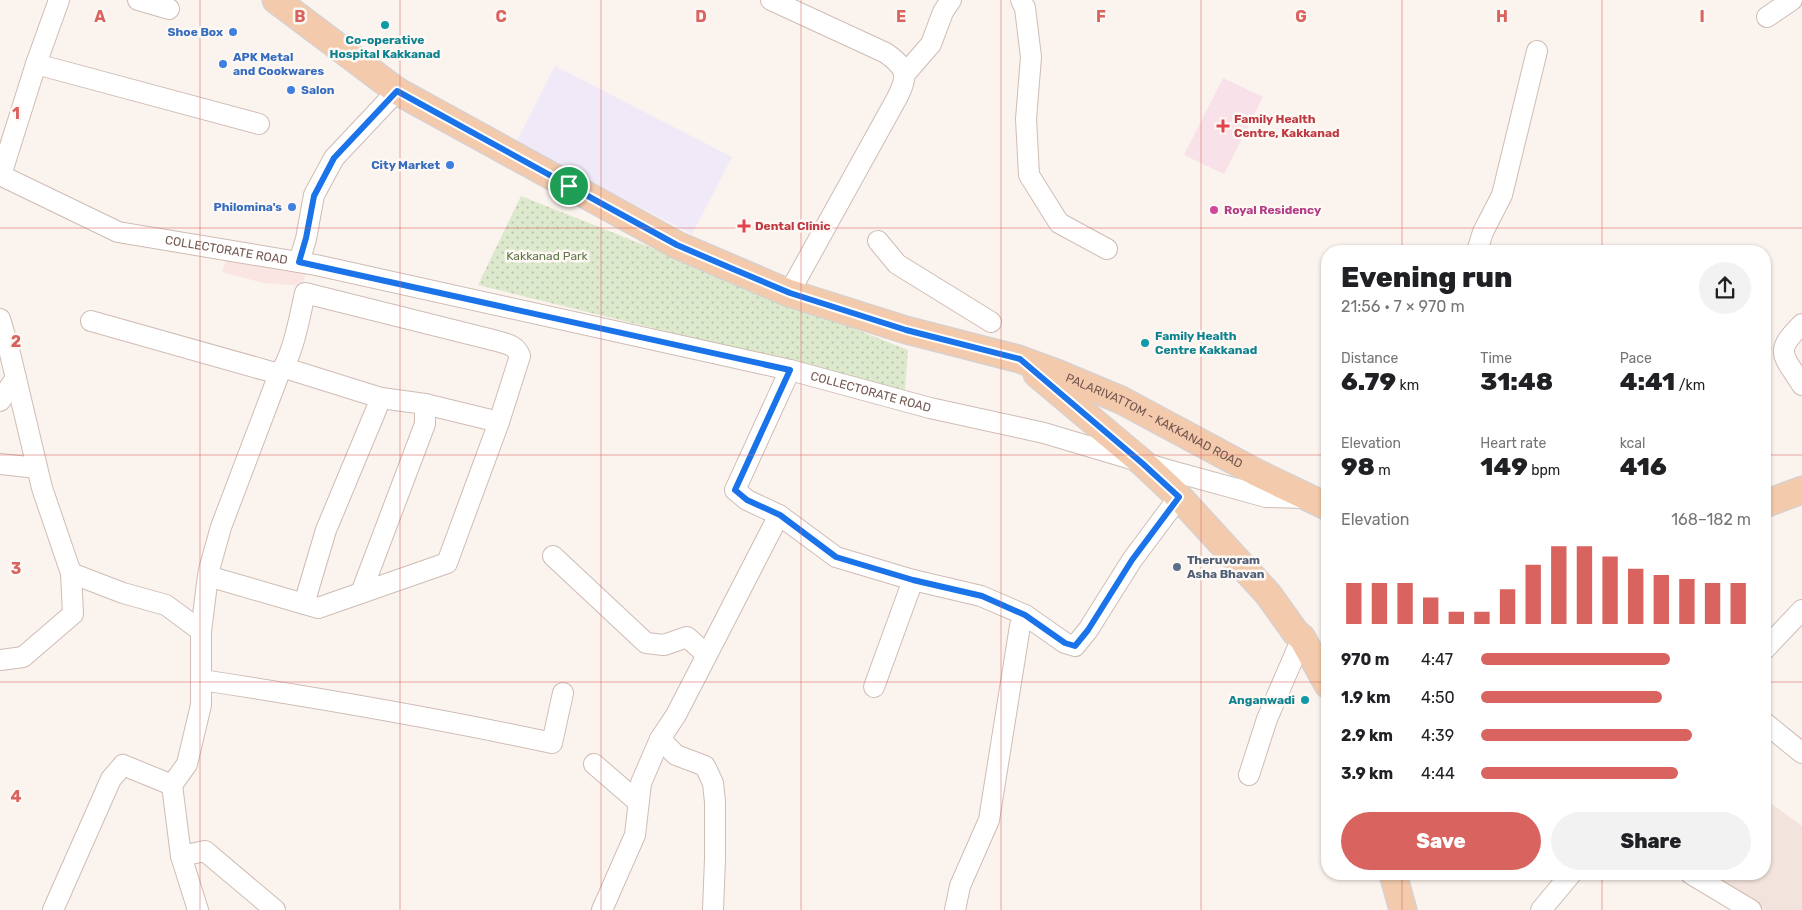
<!DOCTYPE html>
<meta charset="utf-8">
<style>
body{margin:0;font-family:Rubik,sans-serif;background:#f2f2f2;color:#202124;height:100vh;display:flex;flex-direction:column;font-size:19px;white-space:nowrap}
*{box-sizing:border-box;margin:0}
p{font-size:16px;color:#757577}
.icon{flex:none;width:28px;height:28px;fill:none;stroke:currentColor;stroke-width:2;stroke-linecap:round;stroke-linejoin:round}
.map{position:relative;flex:1;overflow:hidden}
.sheet{position:absolute;left:1321px;top:245px;width:450px;height:635px;display:flex;flex-direction:column;background:#fff;border-radius:20px;box-shadow:0 1px 4px #0004}
.sheet>*{flex:none}
.pin{position:absolute;display:grid;place-items:center;width:42px;height:42px;color:#fff;margin:-21px;border:2px solid #fff;border-radius:50%;box-shadow:0 1px 5px #0007}
.round{display:grid;place-items:center;flex:none;width:52px;height:52px;border-radius:26px;background:#f2f2f2}
.head{display:flex;align-items:center;justify-content:space-between;height:85px;padding:0 20px}
h1{font-size:28px;font-weight:800;line-height:38px}
.metrics{display:grid;grid-template-columns:repeat(3,1fr);gap:8px;height:85px;padding:5px 20px}
.metrics div{display:grid;align-content:center}
.metrics b{font-size:25px;font-weight:800}
.metrics small{font-size:14px;font-weight:400}
.metrics p{font-size:14px}
.chart{height:140px;padding:10px 20px}
.chart p{display:flex;justify-content:space-between}
.chart svg{width:100%;height:90px;margin-top:5px;stroke:#d9635f;stroke-width:6}
.primary-button{display:flex;gap:10px;margin-top:auto;padding:10px 20px}
.primary-button a{flex:1;height:58px;border-radius:30px;background:#d9635f;color:#fff;font-size:20px;font-weight:800;line-height:58px;text-align:center}
.primary-button a+a{background:#f2f2f2;color:#202124}
ul{padding:0 20px;list-style:none;font-size:16px}
li{display:grid;grid-template-columns:80px 60px 1fr;align-items:center;height:38px}
li i{height:12px;border-radius:6px;background:#d9635f}
.map>svg:first-child{display:block}
</style>
<div class="map">
<svg width="1802" height="910" viewBox="0 0 1802 910">
<defs>
<pattern id="park-dots" width="8" height="8" patternUnits="userSpaceOnUse" patternTransform="scale(1.25)"><rect width="8" height="8" fill="#dde9cc"/><path d="M2 2h.1M6 6h.1" fill="none" stroke="#b8c0a8" stroke-width="1.8" stroke-linecap="round"/></pattern>
</defs>
<rect width="100%" height="100%" fill="#fbf3ed"/>
<path fill="#f2e4dc" d="M 1765,799 L 1802,826 L 1802,910 L 1763,910 L 1707,874 L 1765,874 Z"/>
<path fill="#fae5e2" d="M 228,254 L 307,268 L 302,286 L 263,283 L 222,272 Z"/>
<path fill="#f0e9f8" d="M 555,66 L 732,157 L 692,234 L 516,143 Z"/>
<path fill="#f8e1e8" d="M 1223,78 L 1263,97 L 1224,174 L 1184,155 Z"/>
<path fill="url(#park-dots)" d="M 521,196 L 908,350 L 905,390 L 478,285 Z"/>
<g fill="none" stroke-linecap="round" stroke-linejoin="round">
<g stroke="#cfbcb5" stroke-width="22">
<g id="minor">
<path d="M 138,0 L 169,9"/>
<path d="M 771,0 L 886,53 C 908,69 908,76 897,98 L 789,293"/>
<path d="M 1021,0 L 1025,8 L 1031,57 L 1026,119 L 1029,175 L 1059,223 L 1107,249"/>
<path d="M 1767,17 L 1792,0"/>
<path d="M 36,64 L 59,0"/>
<path d="M 905,74 L 931,44 L 943,12 L 951,0"/>
<path id="s1" d="M 0,175 L 118,232 L 316,265 L 718,354 L 790,370 L 930,408 L 1044,433 L 1168,470 L 1266,497 L 1304,498"/>
<path d="M 1,175 L 36,64 L 259,124"/>
<path d="M 878,241 L 897,264 L 991,322"/>
<path d="M 1477,251 L 1483,232 L 1502,195 L 1537,51"/>
<path d="M 299,262 L 306,239 L 314,195 L 334,158 L 397,91"/>
<path d="M 0,319 L 9,349 L 42,488 L 71,573 L 123,593 L 166,605 L 201,631"/>
<path d="M 91,321 L 279,374"/>
<path d="M 1802,324 C 1773,353 1783,354 1802,385"/>
<path d="M 285,368 L 381,398 L 425,404 L 499,422"/>
<path d="M 790,370 L 735,490 L 747,500 L 779,515 L 836,557 L 913,580 L 981,596 L 1025,615 L 1065,643 L 1075,646 L 1088,630 L 1132,560 L 1179,497"/>
<path d="M 0,401 L 16,378"/>
<path d="M 0,464 L 37,468"/>
<path d="M 553,556 L 646,643 L 664,645 L 687,637 L 706,654"/>
<path d="M 361,593 L 425,424 L 425,404"/>
<path d="M 304,604 L 326,530 L 381,398"/>
<path d="M 1765,649 L 1802,610"/>
<path d="M 0,660 L 23,657 L 73,614 L 71,573"/>
<path d="M 202,680 C 319,698 436,718 552,743 L 563,693"/>
<path d="M 874,687 L 913,580"/>
<path d="M 1765,723 L 1802,753"/>
<path d="M 594,764 L 638,802"/>
<path d="M 1249,775 L 1267,719 L 1302,638"/>
<path d="M 181,856 L 205,851 L 275,910"/>
<path d="M 1691,874 L 1751,910"/>
<path d="M 53,910 L 111,779 L 123,765 L 172,785"/>
<path d="M 198,910 L 181,856 L 172,785 L 187,764 L 201,705 L 201,631 L 208,576 L 209,570 L 221,527 L 279,374 C 293,357 300,315 305,293 L 497,341 C 507,344 516,345 520,356 L 499,422 L 447,563 L 318,608 L 208,576"/>
<path d="M 602,910 L 635,835 L 641,783 L 660,739"/>
<path d="M 713,910 L 715,859 L 715,802 L 713,783 L 705,766 L 676,755 L 660,739 L 676,715 L 779,515"/>
<path d="M 955,910 L 960,886 L 989,820 L 1020,626 L 1025,615"/>
<path d="M 1541,910 L 1571,874"/>
</g>
</g>
<g stroke="#d8d0ce" stroke-width="29">
<g id="major">
<path id="s2" d="M 276,0 L 397,91 L 677,245 L 789,293 L 906,330 L 1019,359 L 1054,372 L 1121,400 L 1257,473 L 1328,507"/>
<path d="M 1037,374 L 1143,463 L 1179,497 L 1268,594 L 1296,633 L 1302,638 L 1328,685"/>
<path d="M 1765,504 L 1802,490"/>
<path d="M 1393,874 L 1403,910"/>
</g>
</g>
<use href="#minor" stroke="#fff" stroke-width="20"/>
<use href="#major" stroke="#f3cbac" stroke-width="26"/>
</g>
<g fill="none" stroke-linecap="round" stroke-linejoin="round">
<g stroke="#fff" stroke-width="10">
<path id="route" d="M 397,91 L 677,245 L 733,269 L 790,293 L 906,330 L 1020,359 L 1142,463 L 1179,497 L 1132,560 L 1088,630 L 1075,646 L 1065,643 L 1025,615 L 982,596 L 913,580 L 836,557 L 780,515 L 747,500 L 735,490 L 790,370 L 299,262 L 306,238 L 314,196 L 334,158 Z"/>
</g>
<use href="#route" stroke="#1a73e8" stroke-width="6"/>
</g>
<path fill="none" stroke="#d9635f" stroke-width="1" stroke-opacity="0.55" d="M 200,0 L 200,910M 400,0 L 400,910M 601,0 L 601,910M 801,0 L 801,910M 1001,0 L 1001,910M 1201,0 L 1201,910M 1402,0 L 1402,251M 1602,0 L 1602,251M 0,228 L 1802,228M 0,455 L 1328,455M 1765,455 L 1802,455M 0,682 L 1328,682M 1765,682 L 1802,682M 1402,874 L 1402,910M 1602,874 L 1602,910"/>
<g fill="#0f9aa8" stroke="#fef8f4" stroke-width="2">
<circle cx="385" cy="25" r="5"/>
<circle cx="1145" cy="343" r="5"/>
<circle cx="1305" cy="700" r="5"/>
</g>
<g fill="#3f7fe0" stroke="#fef8f4" stroke-width="2">
<circle cx="233" cy="32" r="5"/>
<circle cx="223" cy="64" r="5"/>
<circle cx="291" cy="90" r="5"/>
<circle cx="450" cy="165" r="5"/>
<circle cx="292" cy="207" r="5"/>
</g>
<g fill="#e0444e" stroke="#fef8f4" stroke-width="2">
<path d="M1220.5 118.5h5v5h5v5h-5v5h-5v-5h-5v-5h5z"/>
<path d="M741.5 218.5h5v5h5v5h-5v5h-5v-5h-5v-5h5z"/>
</g>
<circle fill="#d1479c" stroke="#fef8f4" stroke-width="2" cx="1214" cy="210" r="5"/>
<circle fill="#5c6f8a" stroke="#fef8f4" stroke-width="2" cx="1177" cy="567" r="5"/>
<g text-anchor="middle" dominant-baseline="central" stroke-width="5" stroke-linejoin="round" paint-order="stroke">
<g font-size="12" font-weight="bold" fill="#366cbe" stroke="#fef8f4" text-anchor="end">
<text x="223" y="32">Shoe Box</text>
<text x="233" y="57" text-anchor="start">APK Metal<tspan x="233" dy="14">and Cookwares</tspan></text>
<text x="301" y="90" text-anchor="start">Salon</text>
<text x="440" y="165">City Market</text>
<text x="282" y="207">Philomina's</text>
</g>
<g font-size="12" font-weight="bold" fill="#0d838f" stroke="#fef8f4">
<text x="385" y="40">Co-operative<tspan x="385" dy="14">Hospital Kakkanad</tspan></text>
<text x="1155" y="336" text-anchor="start">Family Health<tspan x="1155" dy="14">Centre Kakkanad</tspan></text>
<text x="1295" y="700" text-anchor="end">Anganwadi</text>
</g>
<g font-size="12" font-weight="bold" fill="#be3a42" stroke="#fef8f4" text-anchor="start">
<text x="1234" y="119">Family Health<tspan x="1234" dy="14">Centre, Kakkanad</tspan></text>
<text x="755" y="226">Dental Clinic</text>
</g>
<g font-size="12" font-weight="bold" fill="#b23c85" stroke="#fef8f4" text-anchor="start">
<text x="1224" y="210">Royal Residency</text>
</g>
<g font-size="12" fill="#755751" stroke="#fef8f4">
<text stroke="none"><textPath href="#s1" startOffset="241">COLLECTORATE ROAD</textPath></text>
<text stroke="none"><textPath href="#s1" startOffset="901">COLLECTORATE ROAD</textPath></text>
<text stroke="none"><textPath href="#s2" startOffset="981">PALARIVATTOM - KAKKANAD ROAD</textPath></text>
</g>
<g font-size="12" fill="#61794a" stroke="#fef8f4">
<text x="547" y="256">Kakkanad Park</text>
</g>
<g font-size="12" font-weight="bold" fill="#4e5e75" stroke="#fef8f4" text-anchor="start">
<text x="1187" y="560">Theruvoram<tspan x="1187" dy="14">Asha Bhavan</tspan></text>
</g>
</g>
<g font-size="16" text-anchor="middle" font-weight="bold" fill="#d9635f" stroke="#fef8f4" stroke-width="5" stroke-linejoin="round" paint-order="stroke">
<text x="100" y="22">A</text>
<text x="300" y="22">B</text>
<text x="501" y="22">C</text>
<text x="701" y="22">D</text>
<text x="901" y="22">E</text>
<text x="1101" y="22">F</text>
<text x="1301" y="22">G</text>
<text x="1502" y="22">H</text>
<text x="1702" y="22">I</text>
<text x="16" y="119">1</text>
<text x="16" y="347">2</text>
<text x="16" y="574">3</text>
<text x="16" y="802">4</text>
</g>
</svg>
<div class="pin" style="left:569px;top:186px;background:#1e9e55"><svg class="icon" aria-label="arrive" viewBox="0 0 24 24"><path d="M6 21V4h12l-3 4 3 4H6"/></svg></div>
<section class="sheet">
<div class="head"><div><h1>Evening run</h1><p>21:56 · 7 × 970 m</p></div><a class="round"><svg class="icon" aria-label="share" viewBox="0 0 24 24"><path d="M12 15V3M7 8l5-5 5 5M5 13v7h14v-7"/></svg></a></div>
<div class="metrics">
<div><p>Distance</p><b>6.79<small> km</small></b></div>
<div><p>Time</p><b>31:48</b></div>
<div><p>Pace</p><b>4:41<small> /km</small></b></div>
</div>
<div class="metrics">
<div><p>Elevation</p><b>98<small> m</small></b></div>
<div><p>Heart rate</p><b>149<small> bpm</small></b></div>
<div><p>kcal</p><b>416</b></div>
</div>
<div class="chart"><p><span>Elevation</span>168–182 m</p>
<svg viewBox="0 0 160 44" preserveAspectRatio="none"><path d="M5 44V24M15 44V24M25 44V24M35 44V31M45 44V38M55 44V38M65 44V27M75 44V15M85 44V6M95 44V6M105 44V11M115 44V17M125 44V20M135 44V22M145 44V24M155 44V24"/></svg>
</div>
<ul>
<li><b>970 m</b>4:47<i style="width:70%"></i></li>
<li><b>1.9 km</b>4:50<i style="width:67%"></i></li>
<li><b>2.9 km</b>4:39<i style="width:78%"></i></li>
<li><b>3.9 km</b>4:44<i style="width:73%"></i></li>
</ul>
<div class="primary-button"><a>Save</a><a>Share</a></div>
</section>
</div>
